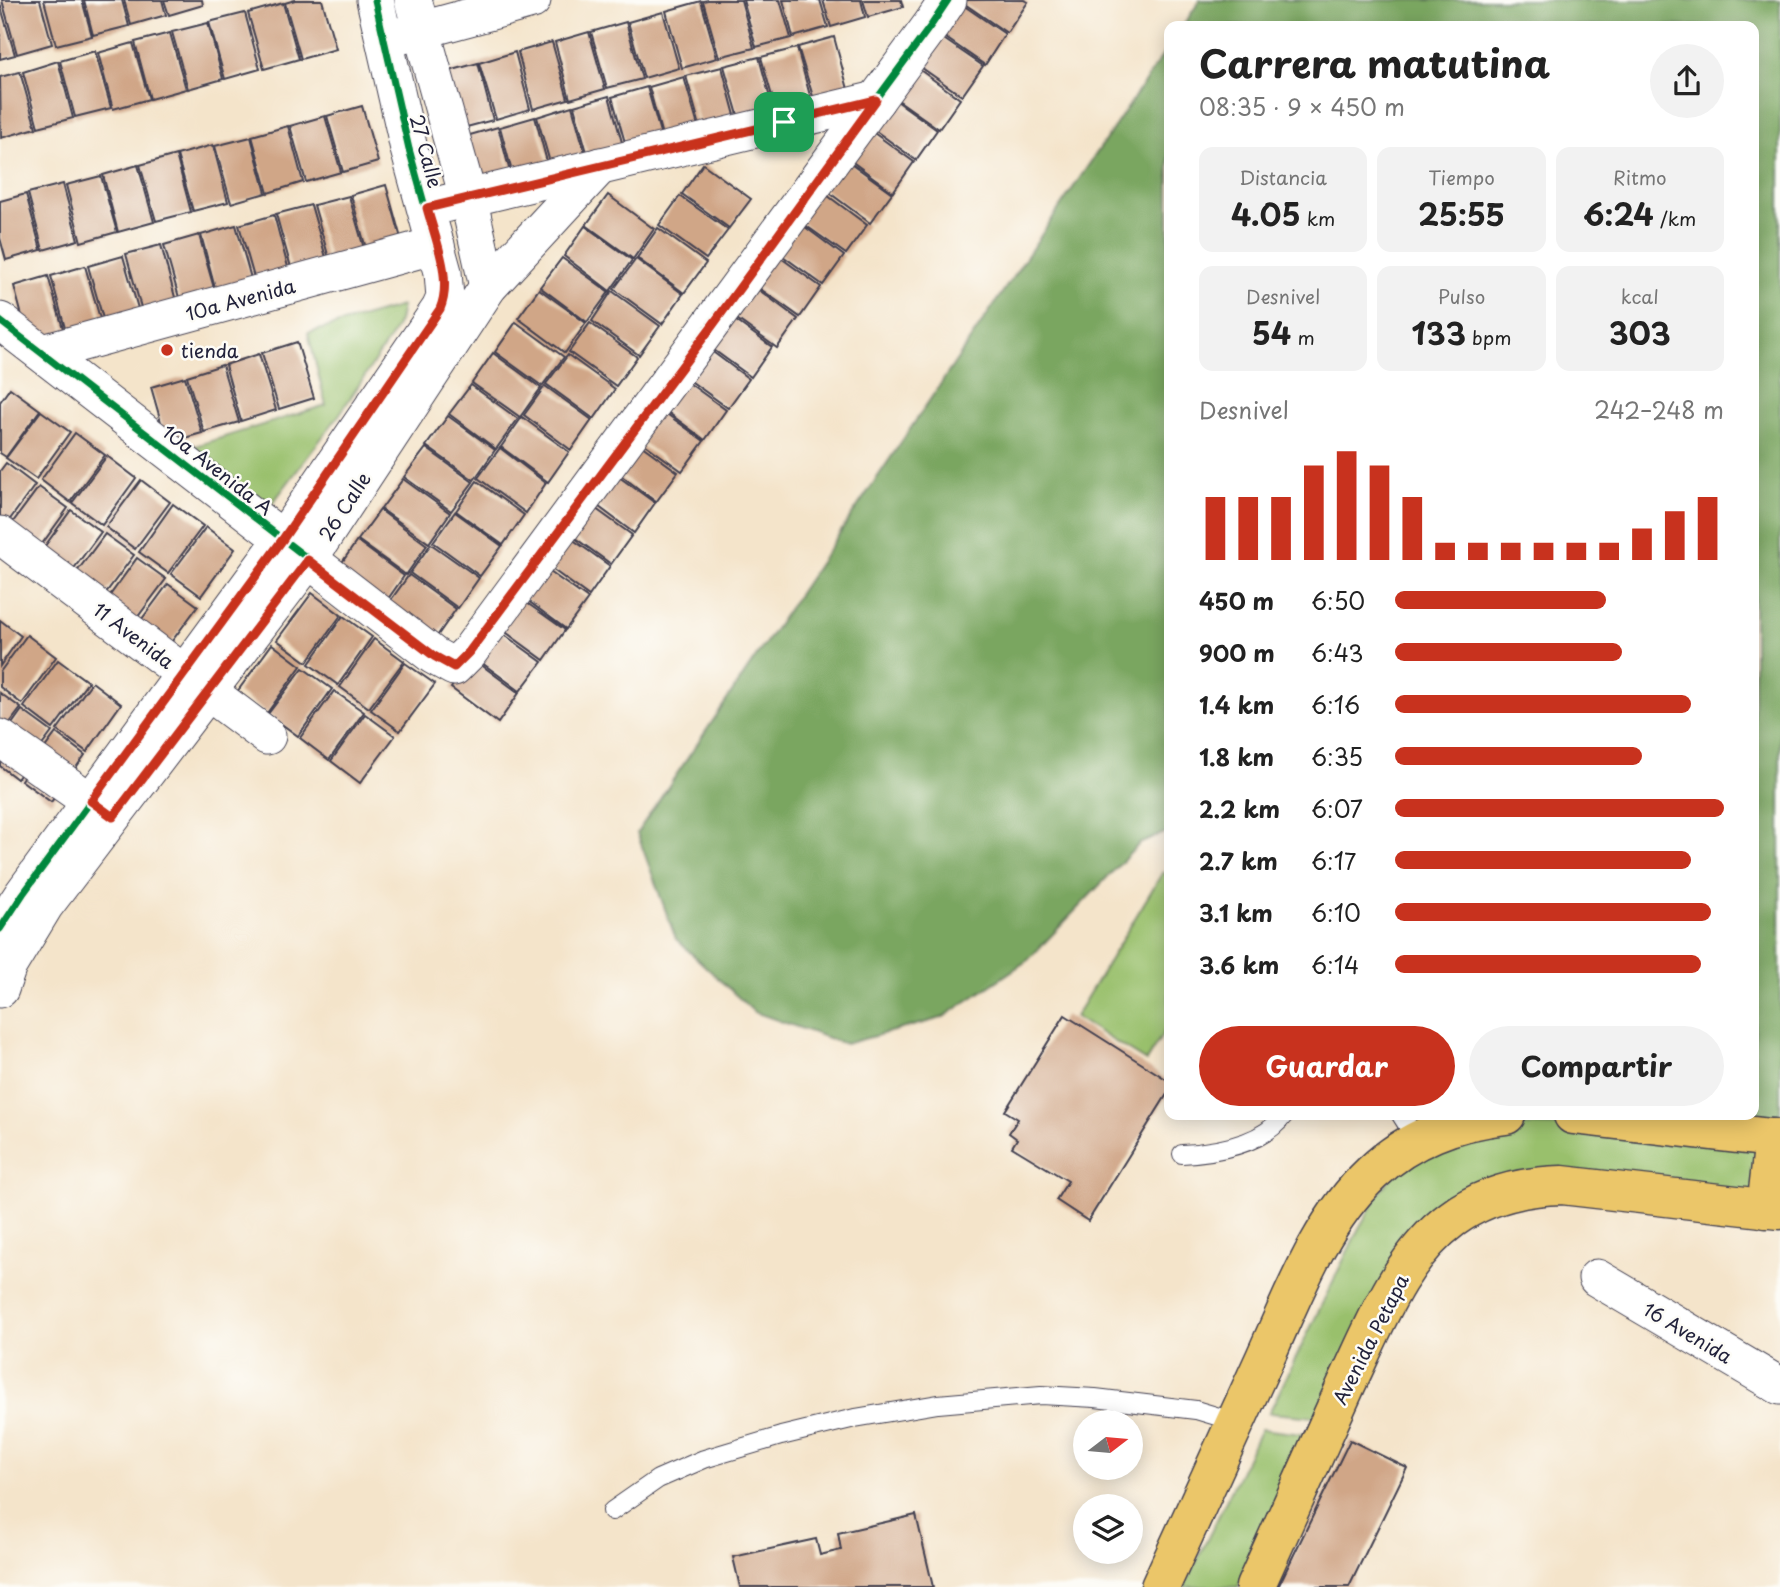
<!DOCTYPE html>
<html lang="es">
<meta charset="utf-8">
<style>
body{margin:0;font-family:"Playpen Sans",sans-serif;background:#f2f2f2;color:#222;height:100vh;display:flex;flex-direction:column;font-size:26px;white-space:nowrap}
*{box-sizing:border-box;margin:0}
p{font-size:23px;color:#767676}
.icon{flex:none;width:38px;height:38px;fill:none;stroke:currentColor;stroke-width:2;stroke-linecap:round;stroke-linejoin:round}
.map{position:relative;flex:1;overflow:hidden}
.drawer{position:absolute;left:1164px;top:21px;width:595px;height:1099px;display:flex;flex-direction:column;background:#fff;border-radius:14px;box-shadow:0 4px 18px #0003}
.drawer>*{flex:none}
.needle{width:46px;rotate:74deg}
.fabs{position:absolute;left:1073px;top:1410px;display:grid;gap:14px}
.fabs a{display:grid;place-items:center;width:70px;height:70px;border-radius:50%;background:#fff;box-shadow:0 4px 18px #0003;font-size:35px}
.pin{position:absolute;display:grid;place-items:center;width:60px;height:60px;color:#fff;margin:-30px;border-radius:14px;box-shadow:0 4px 10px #0006}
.round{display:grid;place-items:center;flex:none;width:74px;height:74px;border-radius:37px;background:#f2f2f2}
.head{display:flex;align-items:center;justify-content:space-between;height:119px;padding:0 35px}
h1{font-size:38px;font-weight:700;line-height:52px}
.stats{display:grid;grid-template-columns:repeat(3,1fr);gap:10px;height:119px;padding:7px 35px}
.stats div{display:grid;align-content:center;border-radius:14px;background:#f2f2f2;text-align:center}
.stats b{font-size:30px;font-weight:700}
.stats small{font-size:19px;font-weight:400}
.stats p{font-size:19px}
.chart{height:196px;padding:14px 35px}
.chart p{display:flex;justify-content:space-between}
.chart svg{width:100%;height:126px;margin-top:7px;stroke:#c8321e;stroke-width:6}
.action{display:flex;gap:14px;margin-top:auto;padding:14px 35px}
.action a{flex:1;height:80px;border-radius:42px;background:#c8321e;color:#fff;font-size:28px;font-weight:700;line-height:80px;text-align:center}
.action a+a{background:#f2f2f2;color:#222}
ul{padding:0 35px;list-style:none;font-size:23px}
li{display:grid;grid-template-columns:112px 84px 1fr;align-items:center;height:52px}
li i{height:18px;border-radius:9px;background:#c8321e}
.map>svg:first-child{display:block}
</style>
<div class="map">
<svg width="1780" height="1587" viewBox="0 0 1780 1587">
<rect width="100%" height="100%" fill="#fdfcf7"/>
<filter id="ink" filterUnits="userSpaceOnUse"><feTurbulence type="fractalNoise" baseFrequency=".0143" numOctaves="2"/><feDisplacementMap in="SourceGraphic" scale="14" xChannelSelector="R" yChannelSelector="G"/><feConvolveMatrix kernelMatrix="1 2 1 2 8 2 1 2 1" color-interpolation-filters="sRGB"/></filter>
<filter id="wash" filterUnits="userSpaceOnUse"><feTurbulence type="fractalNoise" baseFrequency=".00686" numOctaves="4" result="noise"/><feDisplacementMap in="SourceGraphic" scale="28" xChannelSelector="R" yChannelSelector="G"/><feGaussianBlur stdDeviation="1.57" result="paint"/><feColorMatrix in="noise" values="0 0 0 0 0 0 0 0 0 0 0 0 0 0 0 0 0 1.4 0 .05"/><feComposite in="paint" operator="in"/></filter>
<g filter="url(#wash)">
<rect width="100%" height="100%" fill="#f4e4ca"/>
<g fill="#99c06c" stroke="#5e7154" stroke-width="2">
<path d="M 402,306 L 399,321 L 392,335 L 339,415 L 265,513 L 179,451 L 326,405 L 308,333 Z"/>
<path d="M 1163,872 L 1169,876 L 1169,1024 L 1146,1061 L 1075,1017 Z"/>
<path d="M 1530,1125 L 1578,1127 L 1759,1149 L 1755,1194 L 1465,1190 L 1315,1417 L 1269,1413 L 1359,1228 L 1380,1192 L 1400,1166 L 1491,1129 Z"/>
<path d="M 1261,1429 L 1311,1435 L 1238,1587 L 1184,1587 Z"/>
</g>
<g fill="#7aa660" stroke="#4e644e" stroke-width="2">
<path d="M 1200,0 L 1780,0 L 1780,1118 L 1750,1115 L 1754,1115 L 1754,26 L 1183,26 Z"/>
<path d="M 1169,46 L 1169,831 L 1139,844 L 1028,960 L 942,1018 L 845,1044 L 754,1012 L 676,939 L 637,833 Z"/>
</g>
<g id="blocks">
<g fill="#d0a687">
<path d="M 2,0 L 40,0 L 52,44 L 17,54 Z"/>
<path d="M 44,0 L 82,0 L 92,36 L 56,45 Z"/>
<path d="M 84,0 L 122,0 L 129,26 L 93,35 Z"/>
<path d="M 124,0 L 162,0 L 166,15 L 131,25 Z"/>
<path d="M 164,0 L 202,0 L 203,5 L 169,15 Z"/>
<path d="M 295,0 L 322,0 L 336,49 L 301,59 L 285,3 Z"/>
<path d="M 708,0 L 741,0 L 754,48 L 719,57 L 703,1 Z"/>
<path d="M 743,0 L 780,0 L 791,38 L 756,47 Z"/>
<path d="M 783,0 L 820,0 L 828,27 L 793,37 Z"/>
<path d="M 823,0 L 861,0 L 865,17 L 831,27 Z"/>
<path d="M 863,0 L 901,0 L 903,7 L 868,17 Z"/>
<path d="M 959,0 L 1024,0 L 1028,2 L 1007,33 Z"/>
<path d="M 701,1 L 717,58 L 682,68 L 666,11 Z"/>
<path d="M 957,1 L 1005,34 L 985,65 L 936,31 Z"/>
<path d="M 283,3 L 299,59 L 264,69 L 248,13 Z"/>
<path d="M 0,4 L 15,55 L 0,59 Z"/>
<path d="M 663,12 L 679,68 L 644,78 L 628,22 Z"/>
<path d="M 245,13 L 260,69 L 225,79 L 209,22 Z"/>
<path d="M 626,22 L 642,79 L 607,88 L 591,32 Z"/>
<path d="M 208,23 L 223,79 L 188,89 L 172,32 Z"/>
<path d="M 589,32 L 605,89 L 570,99 L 555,42 Z"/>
<path d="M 170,33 L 186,89 L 150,99 L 135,42 Z"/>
<path d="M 935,33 L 983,66 L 962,96 L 915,63 Z"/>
<path d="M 834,37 L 849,93 L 815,103 L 798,47 Z"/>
<path d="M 552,42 L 568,99 L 533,109 L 518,52 Z"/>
<path d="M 133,43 L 149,99 L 113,109 L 98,53 Z"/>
<path d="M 797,48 L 812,103 L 777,114 L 761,57 Z"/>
<path d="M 95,51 L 111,108 L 75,117 L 60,61 Z"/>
<path d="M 515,52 L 530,109 L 496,119 L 479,63 Z"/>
<path d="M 759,57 L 774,113 L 740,122 L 724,66 Z"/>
<path d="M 58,61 L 73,118 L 38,127 L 23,72 Z"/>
<path d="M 478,63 L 493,120 L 459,129 L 442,73 Z"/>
<path d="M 913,65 L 960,99 L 939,129 L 891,95 Z"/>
<path d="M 722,67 L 737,123 L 702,133 L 686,76 Z"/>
<path d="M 20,72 L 36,128 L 1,138 L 0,77 Z"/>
<path d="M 684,77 L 700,133 L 664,143 L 649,87 Z"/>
<path d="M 647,87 L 663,143 L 628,153 L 612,97 Z"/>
<path d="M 609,96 L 625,153 L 590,163 L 574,106 Z"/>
<path d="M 890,96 L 937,130 L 916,160 L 869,126 Z"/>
<path d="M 362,106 L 378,162 L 343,172 L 327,116 Z"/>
<path d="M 572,106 L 588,163 L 553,173 L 537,117 Z"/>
<path d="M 325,116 L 341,172 L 306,182 L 290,126 Z"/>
<path d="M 535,117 L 550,173 L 515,183 L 500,127 Z"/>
<path d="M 288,126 L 303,182 L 268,193 L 252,136 Z"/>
<path d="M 498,127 L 513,183 L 478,193 L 463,137 Z"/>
<path d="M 867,128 L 914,162 L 893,192 L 846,157 Z"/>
<path d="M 251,137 L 266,193 L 231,203 L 215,146 Z"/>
<path d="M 213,145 L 228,202 L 193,211 L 177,155 Z"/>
<path d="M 176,155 L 191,212 L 156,221 L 140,165 Z"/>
<path d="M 845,159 L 892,193 L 870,223 L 823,188 Z"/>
<path d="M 703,164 L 751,199 L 729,228 L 682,194 Z"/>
<path d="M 138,165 L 154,222 L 118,232 L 103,175 Z"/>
<path d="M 101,176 L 117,232 L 81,242 L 66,185 Z"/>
<path d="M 63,184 L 78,240 L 43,250 L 28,193 Z"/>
<path d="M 386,185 L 402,242 L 367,252 L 351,195 Z"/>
<path d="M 820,190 L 867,225 L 846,254 L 798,220 Z"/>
<path d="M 26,194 L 41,250 L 6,260 L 0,238 L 0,201 Z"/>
<path d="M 608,195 L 654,229 L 633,259 L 586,225 Z"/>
<path d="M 349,196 L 365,252 L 330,262 L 314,205 Z"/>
<path d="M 680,196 L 728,230 L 706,259 L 659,225 Z"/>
<path d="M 311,205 L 327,261 L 292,271 L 276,214 Z"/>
<path d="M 274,215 L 289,271 L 255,281 L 239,225 Z"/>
<path d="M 797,221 L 844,256 L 823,285 L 776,251 Z"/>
<path d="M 236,225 L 252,282 L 216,291 L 201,235 Z"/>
<path d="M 585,226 L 632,260 L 610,291 L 564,256 Z"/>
<path d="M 658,228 L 706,263 L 684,293 L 637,258 Z"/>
<path d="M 199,235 L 215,292 L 180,301 L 164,245 Z"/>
<path d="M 161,245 L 176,301 L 142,311 L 126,254 Z"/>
<path d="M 774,253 L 821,287 L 800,317 L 752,283 Z"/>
<path d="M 123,256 L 139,312 L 104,322 L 88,266 Z"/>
<path d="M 562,258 L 609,292 L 587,322 L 540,287 Z"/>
<path d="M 636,259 L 683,294 L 662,324 L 614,289 Z"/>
<path d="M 85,266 L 101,322 L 66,332 L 51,276 Z"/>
<path d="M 48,276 L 64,332 L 29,342 L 14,286 Z"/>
<path d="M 751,284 L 798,319 L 777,348 L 730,314 Z"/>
<path d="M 539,289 L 586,323 L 565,353 L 518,318 Z"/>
<path d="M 612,291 L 660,326 L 639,355 L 592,321 Z"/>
<path d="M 725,313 L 772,347 L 751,377 L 703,342 Z"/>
<path d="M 516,322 L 564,357 L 542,386 L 495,352 Z"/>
<path d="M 590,323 L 637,357 L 616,386 L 569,352 Z"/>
<path d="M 297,342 L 314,398 L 279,409 L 262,353 Z"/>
<path d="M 702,344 L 749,379 L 728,408 L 681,374 Z"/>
<path d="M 493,353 L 541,388 L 520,417 L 472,383 Z"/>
<path d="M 259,354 L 276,410 L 241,421 L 225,365 Z"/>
<path d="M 568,355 L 615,389 L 594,419 L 546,384 Z"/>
<path d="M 222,365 L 239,422 L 204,432 L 187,376 Z"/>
<path d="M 679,376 L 726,410 L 705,440 L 658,405 Z"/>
<path d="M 185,377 L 202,433 L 167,443 L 151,387 Z"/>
<path d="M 471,385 L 518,419 L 496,449 L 449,414 Z"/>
<path d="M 545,386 L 592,420 L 571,450 L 524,415 Z"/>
<path d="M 10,388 L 40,410 L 6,457 L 0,453 L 0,402 Z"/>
<path d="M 657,407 L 704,441 L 682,471 L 635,437 Z"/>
<path d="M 41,411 L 70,432 L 36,479 L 6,458 Z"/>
<path d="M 448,416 L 495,450 L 474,480 L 426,446 Z"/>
<path d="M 522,417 L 569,452 L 548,482 L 501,447 Z"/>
<path d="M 75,433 L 105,455 L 70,502 L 41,480 Z"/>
<path d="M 631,438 L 678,472 L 656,502 L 610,467 Z"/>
<path d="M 426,448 L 473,482 L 451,511 L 404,477 Z"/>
<path d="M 500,448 L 546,483 L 526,513 L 478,478 Z"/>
<path d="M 107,456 L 136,478 L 102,525 L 72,503 Z"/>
<path d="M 6,463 L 35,485 L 0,533 L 0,471 Z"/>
<path d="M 608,469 L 655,503 L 634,533 L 587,498 Z"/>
<path d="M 403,479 L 450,513 L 429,543 L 381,509 Z"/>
<path d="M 141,480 L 170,502 L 135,549 L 106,527 Z"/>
<path d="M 477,481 L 524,515 L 503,545 L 456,511 Z"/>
<path d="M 39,487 L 68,508 L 34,555 L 4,534 Z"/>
<path d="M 585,501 L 632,535 L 611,564 L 564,530 Z"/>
<path d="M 173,504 L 203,526 L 168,573 L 139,552 Z"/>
<path d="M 71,510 L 101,532 L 66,579 L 37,557 Z"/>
<path d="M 380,510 L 427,545 L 406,575 L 358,540 Z"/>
<path d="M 455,512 L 502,546 L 480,576 L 433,542 Z"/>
<path d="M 206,527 L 235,549 L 201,596 L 171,574 Z"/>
<path d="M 562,532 L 610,566 L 589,596 L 541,561 Z"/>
<path d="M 105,534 L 134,555 L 99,602 L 70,581 Z"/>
<path d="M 357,541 L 404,576 L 383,606 L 336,571 Z"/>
<path d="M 431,544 L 479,578 L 458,608 L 410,573 Z"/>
<path d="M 137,558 L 166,579 L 131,626 L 103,605 Z"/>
<path d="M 540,565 L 588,599 L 566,629 L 519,594 Z"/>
<path d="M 409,575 L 456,609 L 435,639 L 388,604 Z"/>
<path d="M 168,584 L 198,606 L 163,653 L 133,631 Z"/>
<path d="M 312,593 L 341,615 L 307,662 L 277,640 Z"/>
<path d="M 517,596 L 565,630 L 544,660 L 496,625 Z"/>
<path d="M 343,616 L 372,637 L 338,685 L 309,664 Z"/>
<path d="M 0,620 L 21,636 L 0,666 Z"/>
<path d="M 495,628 L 542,662 L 520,691 L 474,657 Z"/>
<path d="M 27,635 L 56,657 L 22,704 L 0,687 L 0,672 Z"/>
<path d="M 374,639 L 404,661 L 369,708 L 340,687 Z"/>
<path d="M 272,644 L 301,666 L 267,713 L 237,692 Z"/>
<path d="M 472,658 L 519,693 L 498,723 L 451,688 Z"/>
<path d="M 58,660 L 88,682 L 53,729 L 24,707 Z"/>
<path d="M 405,663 L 435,684 L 400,731 L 371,710 Z"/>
<path d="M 303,668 L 332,689 L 298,736 L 268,714 Z"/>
<path d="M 92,682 L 121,704 L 87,752 L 57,730 Z"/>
<path d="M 334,691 L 364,712 L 329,760 L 300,738 Z"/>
<path d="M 0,693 L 21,708 L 0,736 Z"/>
<path d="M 22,710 L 52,732 L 17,779 L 0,766 L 0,741 Z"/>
<path d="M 365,714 L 395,736 L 360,783 L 331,761 Z"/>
<path d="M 56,733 L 85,755 L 51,802 L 21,780 Z"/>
<path d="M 1065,1015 L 1169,1081 L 1169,1091 L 1088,1221 L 1056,1200 L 1068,1181 L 1012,1147 L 1017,1139 L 1009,1133 L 1018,1119 L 1005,1111 Z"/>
<path d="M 1350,1440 L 1407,1468 L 1349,1587 L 1278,1587 Z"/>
<path d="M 916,1515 L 933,1587 L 740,1587 L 733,1557 L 816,1539 L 820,1555 L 841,1550 L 838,1533 Z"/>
</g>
</g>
</g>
<g filter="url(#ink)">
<use href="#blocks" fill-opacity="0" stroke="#423f50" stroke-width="2"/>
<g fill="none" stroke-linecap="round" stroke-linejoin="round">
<g stroke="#423f50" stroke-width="20">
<g id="service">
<path d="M 1401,1115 L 1417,1140"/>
<path d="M 1182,1154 C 1216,1152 1263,1144 1284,1115"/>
<path d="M 612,1511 L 658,1479 L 704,1459 L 781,1436 L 855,1418 L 938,1404 L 1041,1395 L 1095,1398 L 1196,1410 L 1236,1422"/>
</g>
</g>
<g stroke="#423f50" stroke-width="39">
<g id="minor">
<path d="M 413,0 L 468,197 L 488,287"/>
<path d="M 396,37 L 532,0"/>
<path d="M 427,208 L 876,100"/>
<path d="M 0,321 L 434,656 L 454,667 L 469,652 L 932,24 L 948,0"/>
<path d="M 43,353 L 436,245"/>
<path d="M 0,535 L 267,736"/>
<path d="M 0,738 L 111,816"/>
<path d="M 0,929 L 23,894 L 283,539 L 440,309 L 445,298 L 443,272 L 409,149 L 375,0"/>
<path d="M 0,989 L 8,966 L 45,905 L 308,560 L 488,287 L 600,166"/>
<path d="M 1597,1278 L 1780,1386"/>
</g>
</g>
<g stroke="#423f50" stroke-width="41">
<g id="primary">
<path d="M 1573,1115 L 1780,1139"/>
<path d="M 1766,1209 L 1774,1138"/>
<path d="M 1160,1587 C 1195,1511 1229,1436 1264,1360 C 1293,1296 1320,1222 1372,1173 C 1410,1137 1455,1121 1506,1115"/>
<path d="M 1255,1587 C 1286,1519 1316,1451 1347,1383 C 1375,1325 1399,1258 1452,1219 C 1484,1195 1523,1186 1562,1185 L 1780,1210"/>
</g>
</g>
<use href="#service" stroke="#fff" stroke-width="18"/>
<use href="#minor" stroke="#fff" stroke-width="37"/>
<use href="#primary" stroke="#ebc669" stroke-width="38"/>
<g stroke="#fdfcf7" stroke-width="11">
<g id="cycleway">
<path d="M 0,321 L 434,656 L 454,667 L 469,652 L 932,24 L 948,0"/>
<path d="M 0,929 L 23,894 L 283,539 L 440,309 L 445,298 L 443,272 L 409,149 L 375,0"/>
</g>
</g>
<use href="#cycleway" stroke="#00873e" stroke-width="7"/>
</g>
</g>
<g fill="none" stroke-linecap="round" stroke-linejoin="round" filter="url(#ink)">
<g stroke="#fff" stroke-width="14">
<path id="route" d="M 876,100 L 712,326 L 469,652 L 454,667 L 434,656 L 308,560 L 113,817 L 91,801 L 283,539 L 440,309 C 453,279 435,238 427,208 Z"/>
</g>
<use href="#route" stroke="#c8321e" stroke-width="9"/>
</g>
<circle fill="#c8321e" stroke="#fdfcf7" stroke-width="2.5" cx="167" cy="350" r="7"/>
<g text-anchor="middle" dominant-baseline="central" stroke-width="5" stroke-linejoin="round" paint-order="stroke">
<g font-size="19" fill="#22223b" stroke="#fdfcf7">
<text transform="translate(427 151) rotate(75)">27 Calle</text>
<text transform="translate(240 299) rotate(-15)">10a Avenida</text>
<text transform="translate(218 469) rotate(38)">10a Avenida A</text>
<text transform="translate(344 506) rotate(-57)">26 Calle</text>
<text transform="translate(134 635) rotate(37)">11 Avenida</text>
<text transform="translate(1688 1332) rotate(31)">16 Avenida</text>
<text transform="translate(1370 1339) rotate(-63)">Avenida Petapa</text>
</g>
<g font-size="19" fill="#22223b" stroke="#fdfcf7" text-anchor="start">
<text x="181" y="350">tienda</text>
</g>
</g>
</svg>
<div class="fabs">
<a><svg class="needle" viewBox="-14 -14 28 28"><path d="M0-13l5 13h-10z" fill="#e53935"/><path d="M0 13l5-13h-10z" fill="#767676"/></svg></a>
<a><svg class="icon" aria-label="layers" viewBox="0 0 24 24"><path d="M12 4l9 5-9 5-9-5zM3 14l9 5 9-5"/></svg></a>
</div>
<div class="pin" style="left:784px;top:122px;background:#1e9e55"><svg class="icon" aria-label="arrive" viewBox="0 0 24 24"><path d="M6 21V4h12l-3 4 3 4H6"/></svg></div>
<section class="drawer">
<div class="head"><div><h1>Carrera matutina</h1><p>08:35 · 9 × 450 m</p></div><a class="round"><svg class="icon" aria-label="share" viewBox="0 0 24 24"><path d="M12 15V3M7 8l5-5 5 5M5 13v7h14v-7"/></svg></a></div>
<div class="stats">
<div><p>Distancia</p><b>4.05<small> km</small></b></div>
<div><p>Tiempo</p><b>25:55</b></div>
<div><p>Ritmo</p><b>6:24<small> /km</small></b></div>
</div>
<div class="stats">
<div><p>Desnivel</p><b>54<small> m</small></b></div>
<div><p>Pulso</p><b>133<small> bpm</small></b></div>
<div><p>kcal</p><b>303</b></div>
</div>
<div class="chart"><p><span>Desnivel</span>242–248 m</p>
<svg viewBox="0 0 160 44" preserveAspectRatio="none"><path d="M5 44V22M15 44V22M25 44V22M35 44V11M45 44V6M55 44V11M65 44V22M75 44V38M85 44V38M95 44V38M105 44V38M115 44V38M125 44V38M135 44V33M145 44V27M155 44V22"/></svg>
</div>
<ul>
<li><b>450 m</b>6:50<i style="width:64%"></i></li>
<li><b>900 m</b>6:43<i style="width:69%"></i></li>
<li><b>1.4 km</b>6:16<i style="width:90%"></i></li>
<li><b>1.8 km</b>6:35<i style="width:75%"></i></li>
<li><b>2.2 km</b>6:07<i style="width:100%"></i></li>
<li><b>2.7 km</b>6:17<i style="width:90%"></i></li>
<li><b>3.1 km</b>6:10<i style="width:96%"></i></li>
<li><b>3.6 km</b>6:14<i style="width:93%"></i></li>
</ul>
<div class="action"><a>Guardar</a><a>Compartir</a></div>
</section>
</div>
